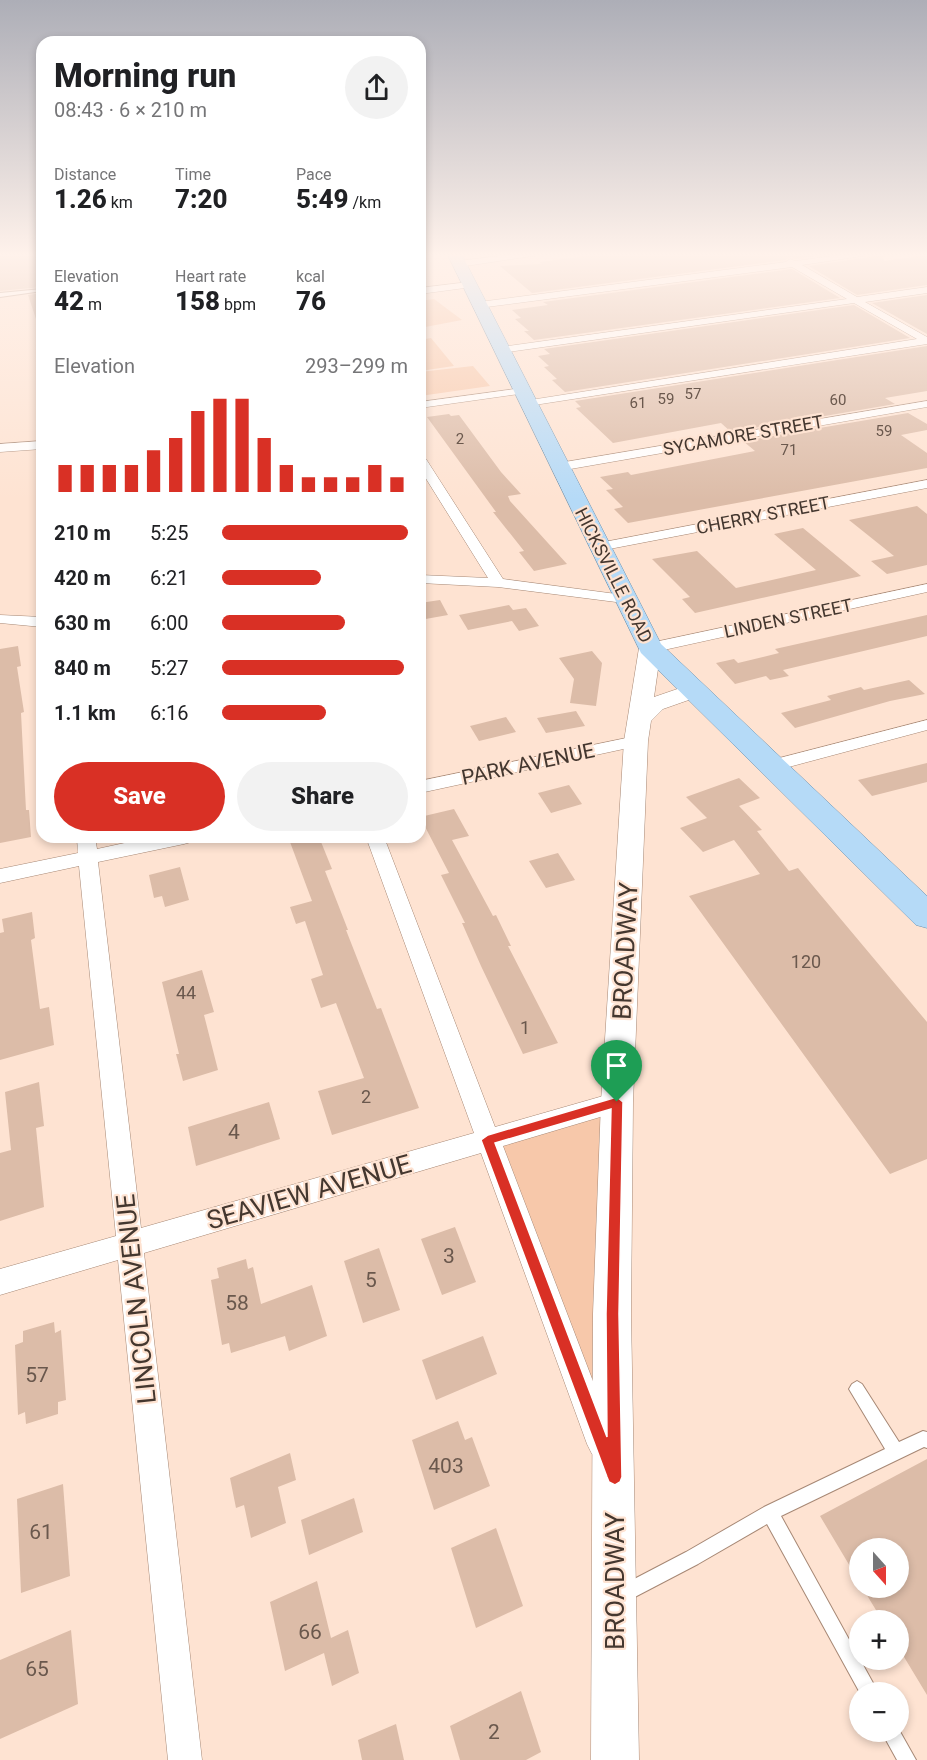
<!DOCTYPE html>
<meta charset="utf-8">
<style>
body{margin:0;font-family:Roboto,sans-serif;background:#f2f2f2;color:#202124;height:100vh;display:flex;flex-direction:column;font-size:22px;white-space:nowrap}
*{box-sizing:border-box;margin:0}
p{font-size:20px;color:#757577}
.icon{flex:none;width:33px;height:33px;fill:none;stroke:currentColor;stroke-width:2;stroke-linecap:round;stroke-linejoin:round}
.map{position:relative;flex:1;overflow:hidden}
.side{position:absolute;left:36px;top:36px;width:390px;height:807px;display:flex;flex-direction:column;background:#fff;border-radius:18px;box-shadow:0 3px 9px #0003}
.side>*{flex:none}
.needle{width:39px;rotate:159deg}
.buttons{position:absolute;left:849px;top:1538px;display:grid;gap:12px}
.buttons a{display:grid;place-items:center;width:60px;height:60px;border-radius:50%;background:#fff;box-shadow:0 3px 9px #0003;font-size:30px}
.pin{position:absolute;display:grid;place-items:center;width:51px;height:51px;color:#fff;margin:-62px -26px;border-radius:50% 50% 50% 0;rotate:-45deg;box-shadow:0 0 6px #0007}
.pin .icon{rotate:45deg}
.round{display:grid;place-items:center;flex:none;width:63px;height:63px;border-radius:32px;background:#f2f2f2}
.summary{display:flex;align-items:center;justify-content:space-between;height:102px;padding:0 18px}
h1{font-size:33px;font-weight:800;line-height:45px}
.stats{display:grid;grid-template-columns:repeat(3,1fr);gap:9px;height:102px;padding:6px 18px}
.stats div{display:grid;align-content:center}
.stats b{font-size:26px;font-weight:800}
.stats small{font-size:16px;font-weight:400}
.stats p{font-size:16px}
.chart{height:168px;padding:12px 18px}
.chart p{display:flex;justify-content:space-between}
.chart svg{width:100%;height:108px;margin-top:6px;stroke:#d93025;stroke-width:6}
.primary-button{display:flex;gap:12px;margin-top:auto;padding:12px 18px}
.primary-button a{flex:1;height:69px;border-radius:36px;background:#d93025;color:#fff;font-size:24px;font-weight:800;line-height:69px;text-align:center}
.primary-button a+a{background:#f2f2f2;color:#202124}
ul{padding:0 18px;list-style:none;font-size:20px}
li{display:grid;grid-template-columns:96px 72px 1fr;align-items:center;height:45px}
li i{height:15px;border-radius:8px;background:#d93025}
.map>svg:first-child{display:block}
</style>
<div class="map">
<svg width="927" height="1760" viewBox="0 0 927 1760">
<rect width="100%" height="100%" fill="#fee3d2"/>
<g fill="#f7c8aa">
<path d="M 434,299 L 462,320 L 420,328 L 420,301 Z"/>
<path d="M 431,338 L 454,366 L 420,371 L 420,340 Z"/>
<path d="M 473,366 L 490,386 L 420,396 L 420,372 Z"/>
<path d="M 611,1107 L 609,1449 L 495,1143 Z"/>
</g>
<g fill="#dcbca8">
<path d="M 0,253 L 42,253 L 42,287 L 0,291 Z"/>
<path d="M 609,253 L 835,253 L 795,259 L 791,257 L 785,260 L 532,293 L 500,266 L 542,264 L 540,262 Z"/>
<path d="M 883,255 L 884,261 L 927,255 L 927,285 L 857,295 L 809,266 Z"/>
<path d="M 792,269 L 840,298 L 534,340 L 524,331 L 529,331 L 515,319 L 521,318 L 512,310 L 548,305 L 543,302 Z"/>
<path d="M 42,293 L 42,327 L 39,328 L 28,295 Z"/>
<path d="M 927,295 L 927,334 L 872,303 Z"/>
<path d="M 854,305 L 910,338 L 565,392 L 552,380 L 557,379 L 544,367 L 549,366 L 538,356 L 550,354 L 544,349 Z"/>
<path d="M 927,346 L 927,391 L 885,398 L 895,404 L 731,432 L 721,423 L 613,443 L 576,408 L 581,407 L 575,401 Z"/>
<path d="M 908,413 L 927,424 L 927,430 L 901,435 L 927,453 L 927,468 L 628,523 L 614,509 L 623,507 L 606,490 L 613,489 L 600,477 L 628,472 L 631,475 L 755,451 L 743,441 Z"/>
<path d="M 449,414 L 451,416 L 459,415 L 501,472 L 521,494 L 508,496 L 510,501 L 567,564 L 534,571 L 519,552 L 524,551 L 493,512 L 496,512 L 427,417 Z"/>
<path d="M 917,506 L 927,514 L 927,565 L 887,574 L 871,561 L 894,556 L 849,520 Z"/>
<path d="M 803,528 L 861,576 L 695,613 L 682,599 L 690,597 L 652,559 L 697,551 L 736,588 L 816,570 L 774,534 Z"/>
<path d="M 440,600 L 448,615 L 420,620 L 420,603 Z"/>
<path d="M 509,605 L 513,610 L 526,608 L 539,626 L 519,631 L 512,621 L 468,630 L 459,615 Z"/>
<path d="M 927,615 L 927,636 L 783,670 L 789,676 L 770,680 L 766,676 L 735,684 L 716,663 L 734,659 L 738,663 L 779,653 L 775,649 Z"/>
<path d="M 18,646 L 21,666 L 17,667 L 24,712 L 21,713 L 26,810 L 29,810 L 31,837 L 0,843 L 0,649 Z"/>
<path d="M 592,651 L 602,663 L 596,706 L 570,703 L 574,679 L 559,658 Z"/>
<path d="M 909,680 L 925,694 L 890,701 L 795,728 L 781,713 L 831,700 L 827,696 L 861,687 L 864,690 Z"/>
<path d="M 576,711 L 585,726 L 546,733 L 537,718 Z"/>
<path d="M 506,717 L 516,732 L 479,741 L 470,726 Z"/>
<path d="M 927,763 L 927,782 L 872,796 L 858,780 Z"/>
<path d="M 739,778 L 760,798 L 739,806 L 762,830 L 757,831 L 789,871 L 798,868 L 927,1022 L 927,1159 L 890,1174 L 689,896 L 760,874 L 734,840 L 703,852 L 680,828 L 707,818 L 686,797 Z"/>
<path d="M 569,785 L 582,804 L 551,813 L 538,793 Z"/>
<path d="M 454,809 L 469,836 L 452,840 L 493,916 L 496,915 L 511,946 L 508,946 L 558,1043 L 523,1054 L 481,966 L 462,923 L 465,923 L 441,875 L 449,873 L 420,817 Z"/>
<path d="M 309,837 L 319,837 L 332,869 L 325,871 L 348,930 L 346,930 L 377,1009 L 381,1008 L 419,1108 L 332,1135 L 318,1091 L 364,1078 L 336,1003 L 321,1008 L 311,979 L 323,975 L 305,921 L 296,924 L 290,907 L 312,901 L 290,842 Z"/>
<path d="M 558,853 L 575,880 L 546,888 L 529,861 Z"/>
<path d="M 180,867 L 189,900 L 165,907 L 162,896 L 154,898 L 149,875 Z"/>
<path d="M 32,912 L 35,938 L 31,940 L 40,1009 L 49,1007 L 54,1045 L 0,1060 L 0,933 L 4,932 L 2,919 Z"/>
<path d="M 202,970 L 214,1012 L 204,1015 L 218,1070 L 183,1081 L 176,1054 L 179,1054 L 162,982 Z"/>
<path d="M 39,1082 L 44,1126 L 36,1128 L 44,1207 L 0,1221 L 0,1153 L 11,1150 L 5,1092 Z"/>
<path d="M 269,1102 L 280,1139 L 196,1166 L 188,1127 Z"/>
<path d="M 455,1227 L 476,1282 L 442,1295 L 421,1239 Z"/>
<path d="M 379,1248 L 400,1310 L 363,1323 L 344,1261 Z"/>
<path d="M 246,1259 L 248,1269 L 253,1267 L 261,1304 L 312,1285 L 327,1336 L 289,1351 L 285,1336 L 231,1353 L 229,1343 L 222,1345 L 211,1280 L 219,1278 L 217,1268 Z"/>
<path d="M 54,1322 L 55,1333 L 61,1330 L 66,1400 L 58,1402 L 58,1414 L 26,1424 L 25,1412 L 18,1415 L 15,1345 L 23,1342 L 23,1331 Z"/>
<path d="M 483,1336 L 497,1374 L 436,1400 L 422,1360 Z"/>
<path d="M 458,1421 L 465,1440 L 472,1437 L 490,1486 L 434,1510 L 412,1440 Z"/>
<path d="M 290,1453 L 296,1480 L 278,1487 L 286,1523 L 251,1538 L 244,1505 L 236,1508 L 230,1478 Z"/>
<path d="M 927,1459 L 927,1695 L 898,1647 L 898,1620 L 882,1620 L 862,1587 L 898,1587 L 898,1548 L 860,1548 L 860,1583 L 820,1516 Z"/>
<path d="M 63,1484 L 70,1576 L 21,1593 L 17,1499 Z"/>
<path d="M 354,1498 L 363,1532 L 309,1555 L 301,1520 Z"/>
<path d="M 496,1528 L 523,1606 L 476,1628 L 451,1548 Z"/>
<path d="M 317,1581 L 331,1638 L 348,1630 L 359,1673 L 332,1686 L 324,1653 L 285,1671 L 270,1602 Z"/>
<path d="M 71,1630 L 78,1704 L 0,1739 L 0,1660 Z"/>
<path d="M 521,1691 L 541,1752 L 526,1760 L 460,1760 L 450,1726 Z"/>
<path d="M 396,1724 L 404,1760 L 362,1760 L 358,1740 Z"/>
</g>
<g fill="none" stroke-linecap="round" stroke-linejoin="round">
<g stroke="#a78875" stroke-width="2">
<g id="lane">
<path d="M 42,289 L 42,291 L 0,297 L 0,293 Z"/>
<path d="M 857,1381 L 862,1384 L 899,1442 L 923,1431 L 927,1432 L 927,1448 L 924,1447 L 781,1516 L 878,1692 L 860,1693 L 767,1524 L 698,1564 L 629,1600 L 623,1603 L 617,1600 L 614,1594 L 617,1588 L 686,1552 L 764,1507 L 885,1449 L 849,1389 L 852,1384 Z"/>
<path d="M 898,1728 L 916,1760 L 897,1760 L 881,1731 L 898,1731 Z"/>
</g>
</g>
<g stroke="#a78875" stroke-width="1">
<g id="street">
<path d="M 523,253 L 552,253 L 459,267 L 455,264 L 459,261 Z"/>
<path d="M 855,253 L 882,253 L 802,265 L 857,297 L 927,287 L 927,293 L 865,302 L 927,337 L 927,344 L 528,406 L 524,405 L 524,401 L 917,339 L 854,303 L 501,353 L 496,350 L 501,347 L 847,299 L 792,267 L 479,308 L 474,305 L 479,302 L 786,262 L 790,259 L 795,261 Z"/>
<path d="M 469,282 L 474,285 L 472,287 L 420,294 L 420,288 Z"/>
<path d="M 522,388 L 526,389 L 526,393 L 420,408 L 420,402 Z"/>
<path d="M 927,401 L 927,407 L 559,471 L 553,467 L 559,463 Z"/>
<path d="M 42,441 L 42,449 L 0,452 L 0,444 Z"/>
<path d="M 420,455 L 426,459 L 503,579 L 624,595 L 631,599 L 629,602 L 624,603 L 498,587 L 420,583 L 420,575 L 488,578 L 420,469 Z"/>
<path d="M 927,480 L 927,488 L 599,551 L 592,547 L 599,543 Z"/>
<path d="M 927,584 L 927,592 L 650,653 L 642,648 L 650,643 Z"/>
<path d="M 0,615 L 42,617 L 42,627 L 0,623 Z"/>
<path d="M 927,720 L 927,730 L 770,772 L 764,770 L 761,766 L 764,762 Z"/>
<path d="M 636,736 L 642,737 L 645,741 L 642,745 L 420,793 L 420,781 Z"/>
<path d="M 77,837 L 95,837 L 97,849 L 152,837 L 193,837 L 191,842 L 184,844 L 98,862 L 141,1228 L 474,1133 L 366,837 L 384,837 L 495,1127 L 617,1092 L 625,1095 L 629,1102 L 625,1109 L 617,1112 L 503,1146 L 617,1444 L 612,1454 L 602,1459 L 592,1454 L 587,1444 L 481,1153 L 144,1253 L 202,1760 L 168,1760 L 118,1260 L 0,1295 L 0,1269 L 116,1236 L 79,866 L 0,883 L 0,869 L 78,853 Z"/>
</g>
</g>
<g stroke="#a78875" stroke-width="1">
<path id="secondary" d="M 650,642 L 658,643 L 661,648 L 654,697 L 692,684 L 700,686 L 703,691 L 700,696 L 663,709 L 651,721 L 648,741 L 633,1102 L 631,1314 L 639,1760 L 591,1760 L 593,1314 L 601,1102 L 624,741 L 639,648 L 642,643 Z"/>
</g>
<g stroke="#6e91ad" stroke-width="1">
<path id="primary" d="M 447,253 L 461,253 L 661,644 L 927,896 L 927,928 L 916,925 L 641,653 Z"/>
</g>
<use href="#lane" fill="#fff" fill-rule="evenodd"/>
<use href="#street" fill="#fff" fill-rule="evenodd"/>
<use href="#secondary" fill="#fff" fill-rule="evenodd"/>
<use href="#primary" fill="#b5daf7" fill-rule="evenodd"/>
</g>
<linearGradient id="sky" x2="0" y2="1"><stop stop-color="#adaeb7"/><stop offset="0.51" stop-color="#fff2eb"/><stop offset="1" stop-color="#fff2eb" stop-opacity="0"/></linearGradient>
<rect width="927" height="500" fill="url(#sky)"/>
<path fill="#d93025" stroke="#fff" stroke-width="1.5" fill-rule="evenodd" d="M 617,1097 L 623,1102 L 619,1314 L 622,1477 L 620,1482 L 615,1485 L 609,1482 L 607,1477 L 481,1140 L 488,1135 ZM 611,1109 L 606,1314 L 607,1437 L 495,1143 Z"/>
<g text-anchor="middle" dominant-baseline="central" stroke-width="4.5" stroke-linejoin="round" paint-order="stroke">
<g font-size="15" fill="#6a584d">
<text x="693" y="394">57</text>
<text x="666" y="399">59</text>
<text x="838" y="400">60</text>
<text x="638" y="403">61</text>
<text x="884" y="431">59</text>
<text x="460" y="439">2</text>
<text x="789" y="450">71</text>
</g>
<g font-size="18" fill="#44372f" stroke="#fee3d2">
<text transform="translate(743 435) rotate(-10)">SYCAMORE STREET</text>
<text transform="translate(763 515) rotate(-11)">CHERRY STREET</text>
<text transform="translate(614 575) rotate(63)">HICKSVILLE ROAD</text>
<text transform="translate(788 618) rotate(-12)">LINDEN STREET</text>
</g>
<g font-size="18" fill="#6a584d">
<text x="806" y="961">120</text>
<text x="186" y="992">44</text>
<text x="525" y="1027">1</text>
<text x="366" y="1096">2</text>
</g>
<g font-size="21" fill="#44372f" stroke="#fee3d2">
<text transform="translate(528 764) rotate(-12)">PARK AVENUE</text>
</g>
<g font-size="21" fill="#6a584d">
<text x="234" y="1132">4</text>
<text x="449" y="1256">3</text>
<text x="371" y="1280">5</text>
<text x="237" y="1303">58</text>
<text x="37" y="1375">57</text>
<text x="446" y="1466">403</text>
<text x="41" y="1532">61</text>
<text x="310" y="1632">66</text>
<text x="37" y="1669">65</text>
<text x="494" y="1732">2</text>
</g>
<g font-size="26" fill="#44372f" stroke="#fee3d2">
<text transform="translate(625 951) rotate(-87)">BROADWAY</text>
<text transform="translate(309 1192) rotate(-16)">SEAVIEW AVENUE</text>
<text transform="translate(136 1299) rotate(-96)">LINCOLN AVENUE</text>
<text transform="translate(615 1581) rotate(-90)">BROADWAY</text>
</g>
</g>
</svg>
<div class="buttons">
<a><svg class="needle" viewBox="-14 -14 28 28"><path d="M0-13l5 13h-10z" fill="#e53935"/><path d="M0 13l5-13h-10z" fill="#757577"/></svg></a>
<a>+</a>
<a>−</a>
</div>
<div class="pin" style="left:617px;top:1102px;background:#1e9e55"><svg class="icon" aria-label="arrive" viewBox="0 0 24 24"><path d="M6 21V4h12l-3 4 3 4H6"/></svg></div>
<section class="side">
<div class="summary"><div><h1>Morning run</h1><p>08:43 · 6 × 210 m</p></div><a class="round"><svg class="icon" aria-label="share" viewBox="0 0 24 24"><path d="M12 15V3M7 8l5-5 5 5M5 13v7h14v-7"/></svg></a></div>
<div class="stats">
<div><p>Distance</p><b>1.26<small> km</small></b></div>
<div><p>Time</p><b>7:20</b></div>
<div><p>Pace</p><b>5:49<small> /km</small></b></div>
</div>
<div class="stats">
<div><p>Elevation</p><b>42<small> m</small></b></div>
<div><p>Heart rate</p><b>158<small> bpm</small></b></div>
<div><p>kcal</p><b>76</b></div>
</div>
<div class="chart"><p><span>Elevation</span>293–299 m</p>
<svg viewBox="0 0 160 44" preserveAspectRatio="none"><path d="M5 44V33M15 44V33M25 44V33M35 44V33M45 44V27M55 44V22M65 44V11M75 44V6M85 44V6M95 44V22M105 44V33M115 44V38M125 44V38M135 44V38M145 44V33M155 44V38"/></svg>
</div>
<ul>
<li><b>210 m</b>5:25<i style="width:100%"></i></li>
<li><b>420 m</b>6:21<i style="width:53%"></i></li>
<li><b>630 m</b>6:00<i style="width:66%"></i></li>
<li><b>840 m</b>5:27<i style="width:98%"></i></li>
<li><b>1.1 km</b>6:16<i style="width:56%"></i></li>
</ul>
<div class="primary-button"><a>Save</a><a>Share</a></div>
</section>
</div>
